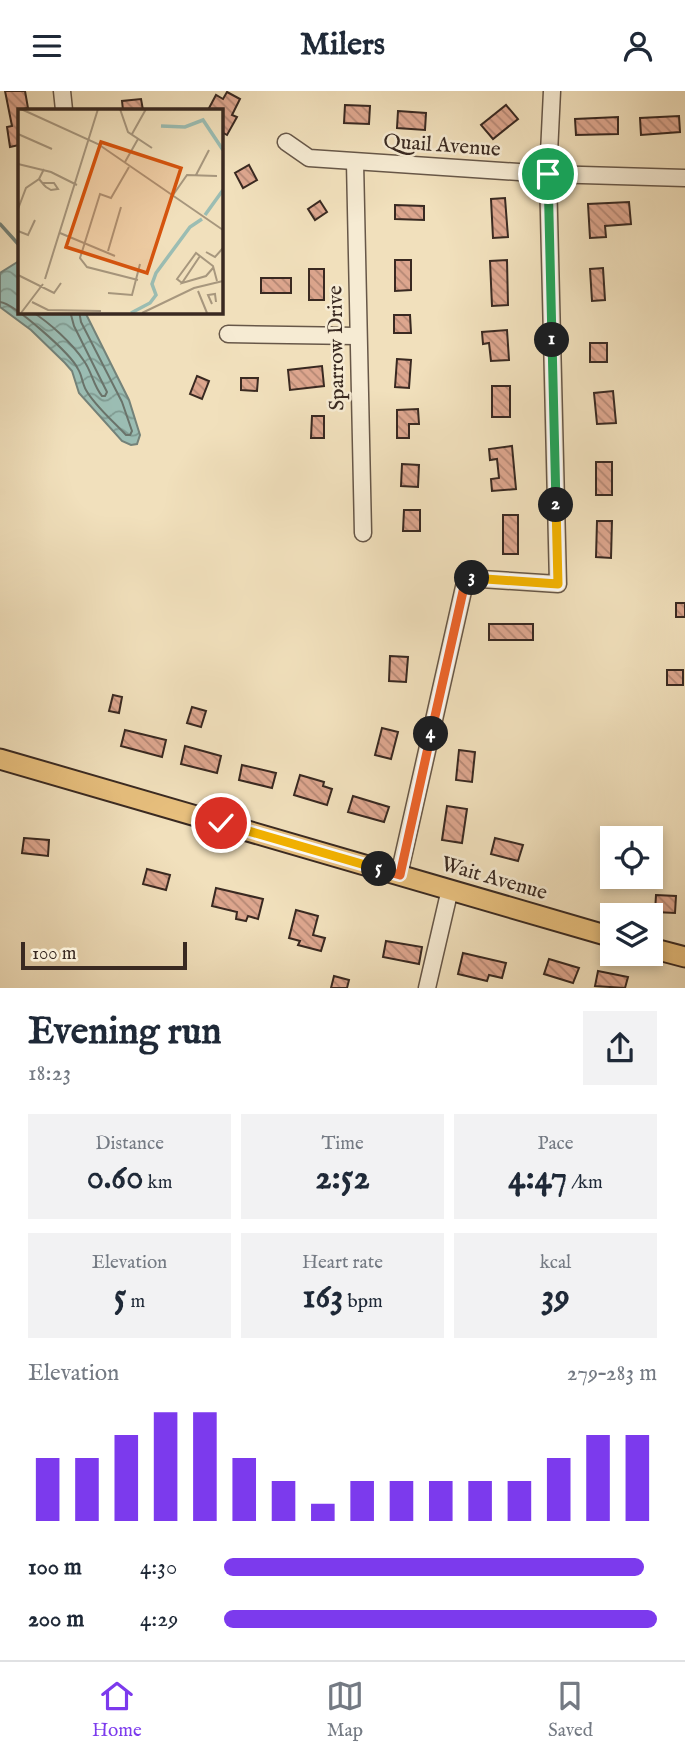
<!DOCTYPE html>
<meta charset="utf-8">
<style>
body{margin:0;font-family:"IM FELL English",serif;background:#f2f2f3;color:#1f2937;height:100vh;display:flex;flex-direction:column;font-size:26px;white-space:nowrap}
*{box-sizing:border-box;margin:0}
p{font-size:23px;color:#747a83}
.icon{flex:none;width:38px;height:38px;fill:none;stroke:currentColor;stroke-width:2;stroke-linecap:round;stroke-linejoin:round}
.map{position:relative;height:897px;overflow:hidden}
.panel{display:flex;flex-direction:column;background:#fff;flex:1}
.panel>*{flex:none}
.fabs{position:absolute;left:600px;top:735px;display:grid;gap:14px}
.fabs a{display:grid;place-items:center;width:63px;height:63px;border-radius:0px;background:#fff;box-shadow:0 4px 10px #0003;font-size:35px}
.scale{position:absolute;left:21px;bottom:18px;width:166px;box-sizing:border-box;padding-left:7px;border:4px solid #392921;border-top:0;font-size:19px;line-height:24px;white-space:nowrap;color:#392921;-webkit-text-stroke:5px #f6ebd3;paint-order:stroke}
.pin{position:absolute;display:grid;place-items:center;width:60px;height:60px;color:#fff;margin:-30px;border:4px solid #fff;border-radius:50%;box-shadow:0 2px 7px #0007}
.km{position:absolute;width:35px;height:35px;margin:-18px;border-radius:50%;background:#222;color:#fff;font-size:19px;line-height:35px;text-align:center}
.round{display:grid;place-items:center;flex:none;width:74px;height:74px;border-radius:0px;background:#f2f2f3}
.summary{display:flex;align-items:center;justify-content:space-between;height:119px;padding:0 28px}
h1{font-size:38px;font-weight:700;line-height:52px}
.stats{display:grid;grid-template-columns:repeat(3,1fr);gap:10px;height:119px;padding:7px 28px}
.stats div{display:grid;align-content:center;border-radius:0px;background:#f2f2f3;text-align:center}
.stats b{font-size:35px;font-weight:700}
.stats small{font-size:19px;font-weight:400}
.stats p{font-size:19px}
.chart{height:196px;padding:14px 28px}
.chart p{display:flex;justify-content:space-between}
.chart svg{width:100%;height:126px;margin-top:7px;stroke:#7c3aed;stroke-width:6}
ul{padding:0 28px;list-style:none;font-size:23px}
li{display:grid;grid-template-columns:112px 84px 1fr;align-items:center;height:52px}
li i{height:18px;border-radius:9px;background:#7c3aed}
header{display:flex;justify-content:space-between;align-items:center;height:91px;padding:0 28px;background:#fff;font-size:32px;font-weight:700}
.menu{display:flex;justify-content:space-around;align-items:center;height:98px;border-top:2px solid #e0e1e3;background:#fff;font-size:19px;color:#747a83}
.menu a{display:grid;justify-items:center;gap:4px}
.menu .on{color:#7c3aed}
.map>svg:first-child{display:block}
</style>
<header><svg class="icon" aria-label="menu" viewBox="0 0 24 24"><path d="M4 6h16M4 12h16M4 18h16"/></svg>Milers<svg class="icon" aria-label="person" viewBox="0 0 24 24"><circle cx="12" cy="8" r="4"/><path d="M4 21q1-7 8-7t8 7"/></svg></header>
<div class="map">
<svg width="685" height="897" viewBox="0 0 685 897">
<defs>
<pattern id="water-waves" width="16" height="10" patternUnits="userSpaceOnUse" patternTransform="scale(1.75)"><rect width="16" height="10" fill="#9bbdb3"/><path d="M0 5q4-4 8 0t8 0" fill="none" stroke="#7f9a91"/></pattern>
<pattern id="building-back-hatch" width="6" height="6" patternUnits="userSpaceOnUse" patternTransform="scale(1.75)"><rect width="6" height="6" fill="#dda68e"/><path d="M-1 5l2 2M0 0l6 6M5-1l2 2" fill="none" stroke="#b48774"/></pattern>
</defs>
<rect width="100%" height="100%" fill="#f1e0bc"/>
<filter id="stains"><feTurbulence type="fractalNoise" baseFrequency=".00286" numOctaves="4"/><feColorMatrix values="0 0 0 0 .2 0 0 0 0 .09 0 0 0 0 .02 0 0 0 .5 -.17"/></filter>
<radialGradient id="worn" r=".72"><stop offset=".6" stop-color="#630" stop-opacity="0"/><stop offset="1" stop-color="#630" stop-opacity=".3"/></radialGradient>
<path fill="url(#water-waves)" stroke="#748279" stroke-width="2" d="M 19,170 L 19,220 L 85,221 L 129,309 L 140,344 L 137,353 L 131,354 L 122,350 L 79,302 L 72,280 L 65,272 L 31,239 L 0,216 L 0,182 Z"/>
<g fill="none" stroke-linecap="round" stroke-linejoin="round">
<g stroke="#6a736a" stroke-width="2">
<path d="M 0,211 C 15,213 71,263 78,278 C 82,284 82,292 86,299 C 95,315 113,330 126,344 L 130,344 L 132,340 L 122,311 L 81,231 L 79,220"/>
<path d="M 31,220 C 50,232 72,252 84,270 C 92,281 93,294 102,305 L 105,305 L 107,301 L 74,235 L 70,220"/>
</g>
<path stroke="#748279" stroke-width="3.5" d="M 0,133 L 19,154"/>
</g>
<g fill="url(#building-back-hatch)" stroke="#392921" stroke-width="2">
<path d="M 5,0 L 25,0 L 28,17 L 19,19 L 19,54 L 10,56 L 7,36 L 12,35 Z"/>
<path d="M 227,1 L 240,8 L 232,24 L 237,26 L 227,44 L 220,40 L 220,19 L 208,19 L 216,4 L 223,8 Z"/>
<path d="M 141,8 L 143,19 L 123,19 L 122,10 Z"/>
<path d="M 345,14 L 370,15 L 369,33 L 344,32 Z"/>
<path d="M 506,14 L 518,28 L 493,48 L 481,34 Z"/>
<path d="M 398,20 L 426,22 L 425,39 L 397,37 Z"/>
<path d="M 679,25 L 680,41 L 641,44 L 640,27 Z"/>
<path d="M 618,26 L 618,43 L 576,44 L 575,28 Z"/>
<path d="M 249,74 L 257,89 L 243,97 L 235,82 Z"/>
<path d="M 505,107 L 508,146 L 493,147 L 491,108 Z"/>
<path d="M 320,110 L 327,121 L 315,129 L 308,118 Z"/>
<path d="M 629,111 L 631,133 L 605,135 L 606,146 L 590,147 L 588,113 Z"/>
<path d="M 395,114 L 424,115 L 424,129 L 395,128 Z"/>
<path d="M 395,169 L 411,169 L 411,199 L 395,200 Z"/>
<path d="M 507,169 L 508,214 L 492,215 L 490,170 Z"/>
<path d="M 603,177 L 605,209 L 592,210 L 590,178 Z"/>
<rect x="309" y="178" width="15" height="31"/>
<rect x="261" y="187" width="30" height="15"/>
<path d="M 394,224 L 410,224 L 411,242 L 394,242 Z"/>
<path d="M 507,239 L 509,269 L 491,270 L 489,252 L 483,253 L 482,241 Z"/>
<rect x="590" y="252" width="17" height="19"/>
<path d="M 397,268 L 411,269 L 409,297 L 395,296 Z"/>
<path d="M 322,275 L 324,295 L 290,299 L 288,279 Z"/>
<path d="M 197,285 L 209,290 L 202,308 L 190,303 Z"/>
<path d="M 241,287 L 258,287 L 257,300 L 241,299 Z"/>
<rect x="492" y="295" width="18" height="31"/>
<path d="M 613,300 L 616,332 L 597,333 L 594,302 Z"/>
<path d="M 418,318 L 419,333 L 409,333 L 409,347 L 397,347 L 397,319 Z"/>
<path d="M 312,325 L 324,325 L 324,347 L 311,347 Z"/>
<path d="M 512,355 L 516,398 L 492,400 L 491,388 L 499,387 L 497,368 L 490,369 L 489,358 Z"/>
<rect x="596" y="371" width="16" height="33"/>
<path d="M 402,373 L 419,374 L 418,396 L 401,395 Z"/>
<path d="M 404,419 L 420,419 L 420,440 L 403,440 Z"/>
<rect x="503" y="424" width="15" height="39"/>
<path d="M 597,430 L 612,430 L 611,467 L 596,466 Z"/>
<rect x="676" y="512" width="9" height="14"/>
<rect x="489" y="533" width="44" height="16"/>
<path d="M 390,565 L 408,566 L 406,591 L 389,590 Z"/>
<rect x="667" y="579" width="16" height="15"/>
<path d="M 113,604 L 122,606 L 119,622 L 109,620 Z"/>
<path d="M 192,616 L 206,620 L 201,636 L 187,632 Z"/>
<path d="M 382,637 L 398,641 L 391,668 L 375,664 Z"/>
<path d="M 125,639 L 166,649 L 162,666 L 121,655 Z"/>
<path d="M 185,655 L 221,665 L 217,682 L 181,673 Z"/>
<path d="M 459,659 L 475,661 L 472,691 L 456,689 Z"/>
<path d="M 242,674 L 276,682 L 272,697 L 239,689 Z"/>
<path d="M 300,684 L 324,691 L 323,695 L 332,698 L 327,714 L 294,704 Z"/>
<path d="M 353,705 L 389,716 L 384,731 L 348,721 Z"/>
<path d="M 447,715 L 467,718 L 462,752 L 442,749 Z"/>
<path d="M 24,747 L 49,749 L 48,765 L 22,762 Z"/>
<path d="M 495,747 L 523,754 L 518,770 L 491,763 Z"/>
<path d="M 147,778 L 170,784 L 166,799 L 143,793 Z"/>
<path d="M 216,797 L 263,808 L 258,828 L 248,825 L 246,830 L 236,828 L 237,821 L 212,815 Z"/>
<path d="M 656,804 L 676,805 L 675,822 L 655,821 Z"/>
<path d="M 296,819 L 318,825 L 313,844 L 325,847 L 321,860 L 298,854 L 300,850 L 289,847 Z"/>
<path d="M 386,850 L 422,856 L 419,873 L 383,866 Z"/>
<path d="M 463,862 L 506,872 L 502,887 L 489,884 L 487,890 L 458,883 Z"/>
<path d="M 549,868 L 579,877 L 573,892 L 544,883 Z"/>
<path d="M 598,880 L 628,886 L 625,897 L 595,895 Z"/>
<path d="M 334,885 L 349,889 L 347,897 L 331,897 Z"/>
</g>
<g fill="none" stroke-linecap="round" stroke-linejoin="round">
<g stroke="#675748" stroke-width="19">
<g id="minor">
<path d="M 62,0 L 64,19"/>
<path d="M 286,51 L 309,67 L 548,83 L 685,87"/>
<path d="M 355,71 L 363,442"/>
<path d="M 228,243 L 357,245"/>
<path d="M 399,784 L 466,487 L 558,493 L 548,83 L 552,0"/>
<path d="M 427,897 L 450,798"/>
</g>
</g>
<g stroke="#392921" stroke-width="23">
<g id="major">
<path d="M 0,668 L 612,846"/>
<path d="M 651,857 L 685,866"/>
</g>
</g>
<use href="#minor" stroke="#f6ebd3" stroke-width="16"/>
<use href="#major" stroke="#e8c07e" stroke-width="19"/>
</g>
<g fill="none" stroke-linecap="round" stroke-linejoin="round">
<g stroke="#fff" stroke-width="14">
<path id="split-1" d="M 548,83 L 552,249"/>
</g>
<g stroke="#fff" stroke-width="14">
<path id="split-2" d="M 552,249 L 556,414"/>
</g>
<g stroke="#fff" stroke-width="14">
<path id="split-3" d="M 472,487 L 558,493 L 556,414"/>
</g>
<g stroke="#fff" stroke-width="14">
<path id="split-4" d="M 431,643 L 466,487 L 472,487"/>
</g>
<g stroke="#fff" stroke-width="14">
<path id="split-5" d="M 379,778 L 400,784 L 431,643"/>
</g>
<g stroke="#fff" stroke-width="14">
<path id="split-6" d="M 221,732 L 379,778"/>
</g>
<use href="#split-1" stroke="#22a559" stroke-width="9"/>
<use href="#split-2" stroke="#22a559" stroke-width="9"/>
<use href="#split-3" stroke="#f5b400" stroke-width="9"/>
<use href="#split-4" stroke="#f0652b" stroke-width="9"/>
<use href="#split-5" stroke="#f0652b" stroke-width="9"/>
<use href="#split-6" stroke="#f5b400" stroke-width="9"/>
</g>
<g text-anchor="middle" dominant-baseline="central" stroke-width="5" stroke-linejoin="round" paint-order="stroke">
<g font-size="21" fill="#392921" stroke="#f6ebd3">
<text transform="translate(442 55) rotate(4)">Quail Avenue</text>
<text transform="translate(337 257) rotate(-91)">Sparrow Drive</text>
<text transform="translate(494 788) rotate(16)">Wait Avenue</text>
</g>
</g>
<g transform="translate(18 18)">
<rect width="205" height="205" fill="#f1e0bc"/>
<path fill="none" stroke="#9bbdb3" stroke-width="3.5" d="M 143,17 L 167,18 L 185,11 L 205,41M 187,106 L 205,81M 113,204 L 132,194 L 138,186 L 134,175 L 138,164 L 172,118 L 184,110"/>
<path fill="none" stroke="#a7977e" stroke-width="2" d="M 3,0 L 80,35 L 205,121M 102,0 L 110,23 L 134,39M 0,25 L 34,40M 114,25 L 128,0M 107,53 L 120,30M 0,55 L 33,63 L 59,76M 111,58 L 93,89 L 82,85 L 62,149 L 69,158 L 120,171M 178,66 L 191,41M 21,70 L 26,76 L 28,78 L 33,81 L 40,80 L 36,74 L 25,74M 155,86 L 169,66 L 199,67M 0,100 L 8,79 L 21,70 L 26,60M 0,122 L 10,126 L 17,111M 42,124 L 97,147M 90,142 L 103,98M 188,143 L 197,148 L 205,139M 182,147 L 164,174 L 188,167 L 195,159M 0,166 L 36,184 L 43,174M 27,170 L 80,0M 164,174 L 159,170 L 178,144 L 195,157 L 199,172M 180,182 L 189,204M 90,184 L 114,186 L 122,155M 14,193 L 30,201 L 83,202M 194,195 L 190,186 L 197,185 L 198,193M 3,204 L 25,175M 124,204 L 176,179 L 205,172"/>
<path fill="#d6540e" fill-opacity="0.15" stroke="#d6540e" stroke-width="3.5" d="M 83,33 L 163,59 L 129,164 L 48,138 Z"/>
<rect width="205" height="205" fill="none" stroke="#392921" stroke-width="3.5"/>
</g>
<rect width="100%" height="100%" filter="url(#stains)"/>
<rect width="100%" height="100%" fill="url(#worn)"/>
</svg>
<div class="fabs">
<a><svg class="icon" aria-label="locate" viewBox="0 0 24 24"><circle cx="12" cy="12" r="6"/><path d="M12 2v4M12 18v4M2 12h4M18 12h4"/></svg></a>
<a><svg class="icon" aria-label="layers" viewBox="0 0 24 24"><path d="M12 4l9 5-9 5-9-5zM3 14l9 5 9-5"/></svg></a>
</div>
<div class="scale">100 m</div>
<div class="pin" style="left:548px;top:83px;background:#1e9e55"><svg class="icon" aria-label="arrive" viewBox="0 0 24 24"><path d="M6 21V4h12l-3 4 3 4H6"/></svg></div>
<div class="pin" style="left:221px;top:732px;background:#d93025"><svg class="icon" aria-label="check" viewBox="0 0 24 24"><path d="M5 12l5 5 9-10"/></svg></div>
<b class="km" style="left:552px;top:249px">1</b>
<b class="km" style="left:556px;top:414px">2</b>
<b class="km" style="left:472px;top:487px">3</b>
<b class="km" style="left:431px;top:643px">4</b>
<b class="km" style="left:379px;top:778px">5</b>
</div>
<section class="panel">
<div class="summary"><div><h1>Evening run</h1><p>18:23</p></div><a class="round"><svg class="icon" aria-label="share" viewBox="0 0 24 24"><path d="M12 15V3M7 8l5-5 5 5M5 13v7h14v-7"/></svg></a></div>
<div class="stats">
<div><p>Distance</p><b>0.60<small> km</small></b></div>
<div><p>Time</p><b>2:52</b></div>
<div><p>Pace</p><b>4:47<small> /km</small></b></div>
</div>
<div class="stats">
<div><p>Elevation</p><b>5<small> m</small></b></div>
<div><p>Heart rate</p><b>163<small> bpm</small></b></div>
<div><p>kcal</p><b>39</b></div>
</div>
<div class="chart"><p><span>Elevation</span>279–283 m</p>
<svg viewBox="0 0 160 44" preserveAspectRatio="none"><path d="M5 44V22M15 44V22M25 44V14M35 44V6M45 44V6M55 44V22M65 44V30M75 44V38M85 44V30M95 44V30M105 44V30M115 44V30M125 44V30M135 44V22M145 44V14M155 44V14"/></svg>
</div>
<ul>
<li><b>100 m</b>4:30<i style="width:97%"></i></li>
<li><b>200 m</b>4:29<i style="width:100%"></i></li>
</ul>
</section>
<nav class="menu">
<a class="on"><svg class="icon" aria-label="home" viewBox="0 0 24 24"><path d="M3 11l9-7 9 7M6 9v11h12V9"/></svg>Home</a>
<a><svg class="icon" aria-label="map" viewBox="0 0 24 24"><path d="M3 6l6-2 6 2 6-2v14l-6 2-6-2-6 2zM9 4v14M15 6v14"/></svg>Map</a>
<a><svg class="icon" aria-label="saved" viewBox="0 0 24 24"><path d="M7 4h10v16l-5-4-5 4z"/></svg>Saved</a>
</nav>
